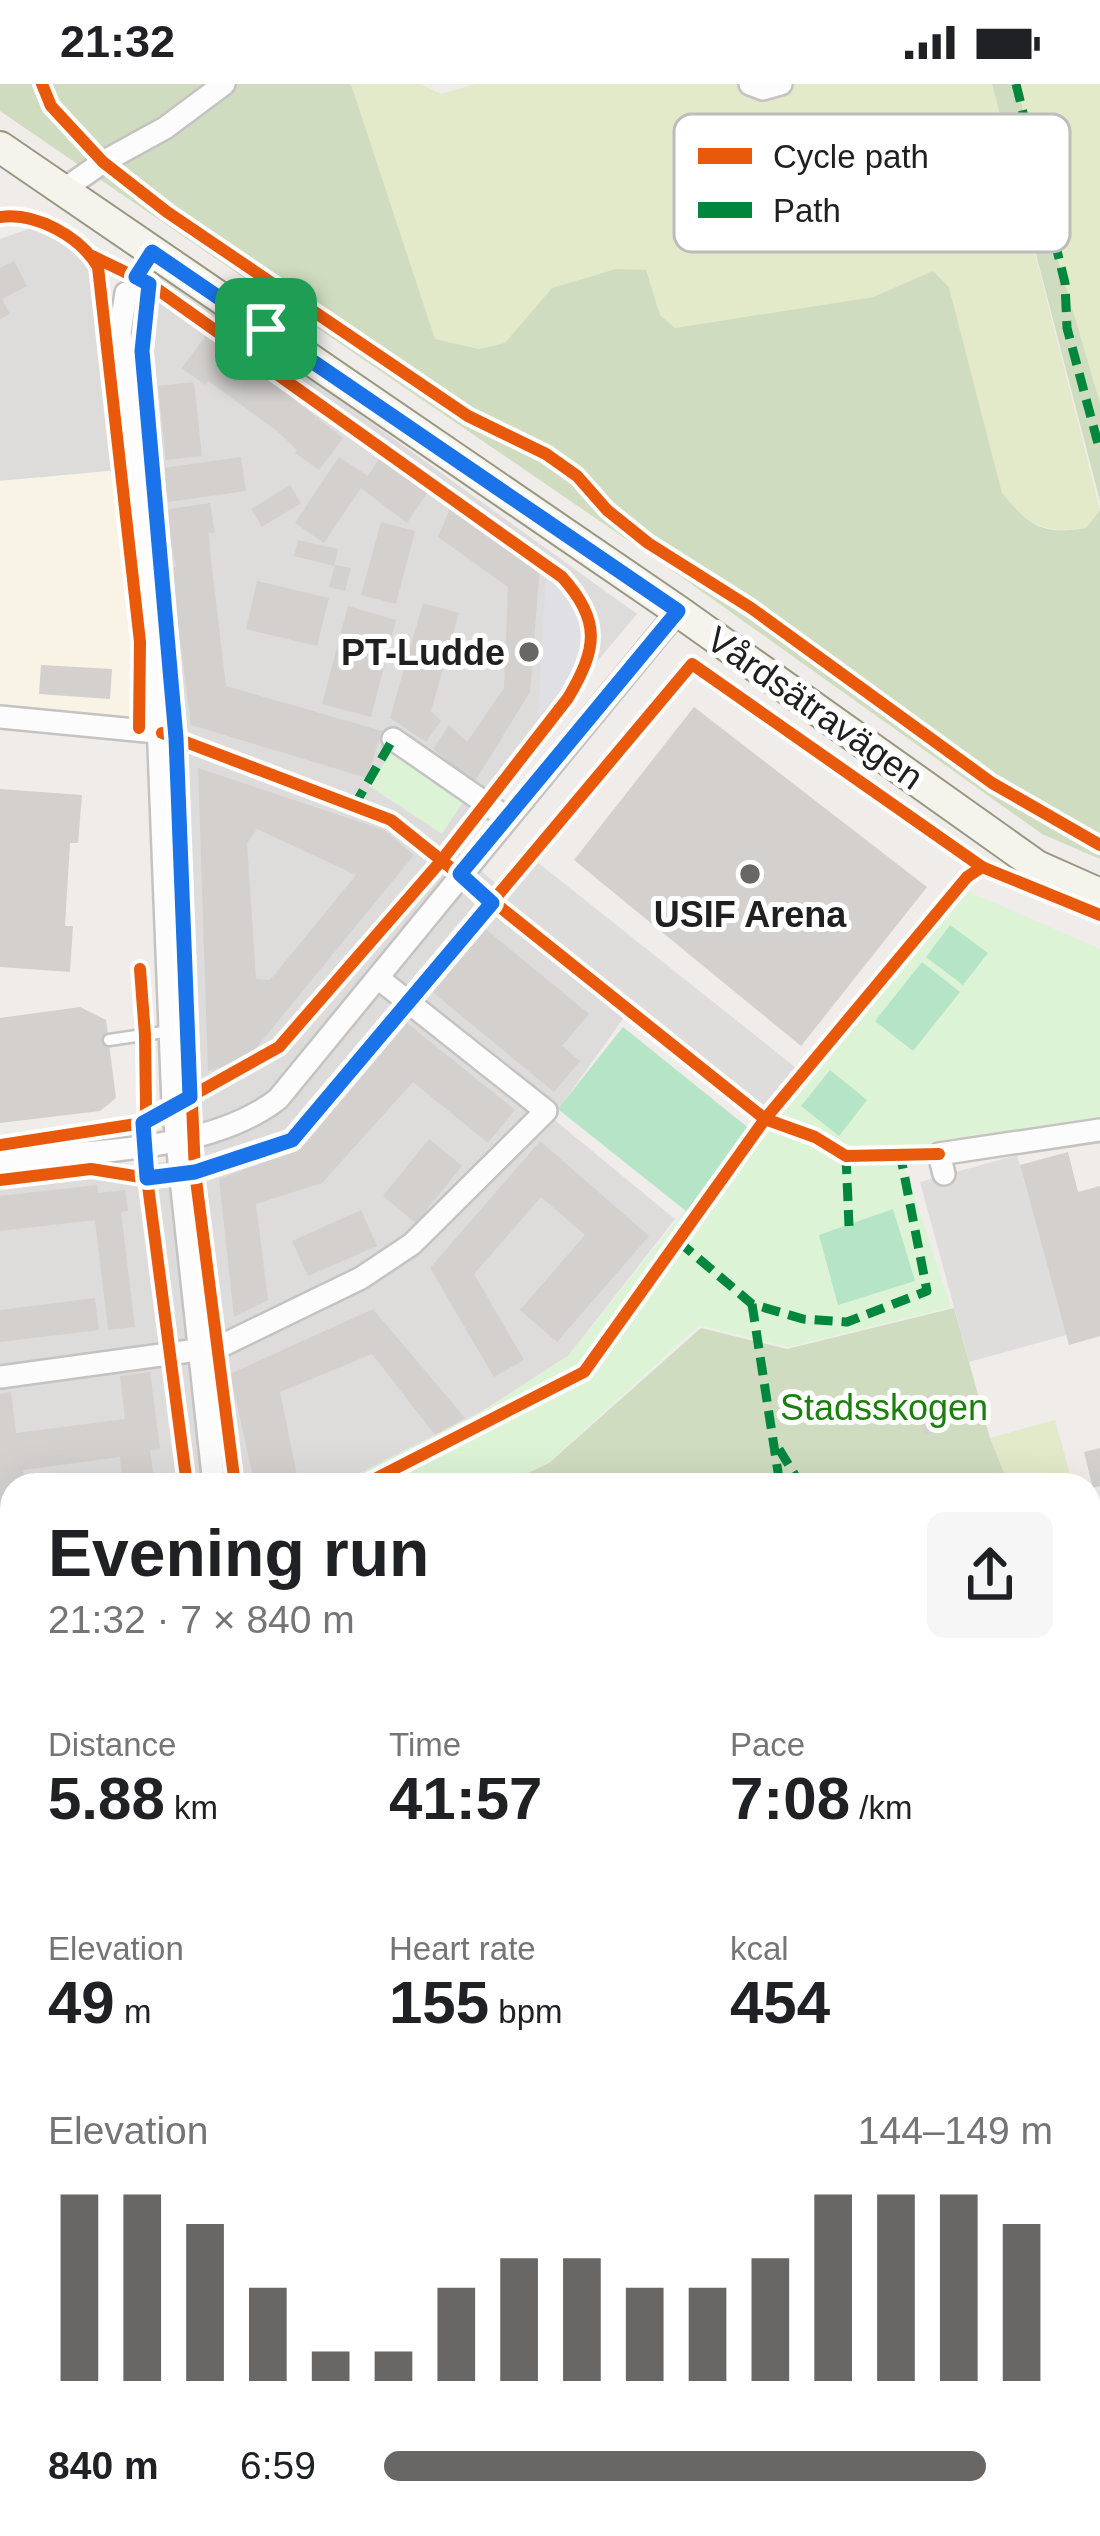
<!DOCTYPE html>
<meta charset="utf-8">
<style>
body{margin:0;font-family:Arial,sans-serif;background:#f6f6f6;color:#202124;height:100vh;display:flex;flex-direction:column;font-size:45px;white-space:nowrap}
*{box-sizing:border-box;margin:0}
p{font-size:39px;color:#757577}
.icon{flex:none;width:66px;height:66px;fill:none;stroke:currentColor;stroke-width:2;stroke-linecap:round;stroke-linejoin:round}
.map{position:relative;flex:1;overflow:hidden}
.details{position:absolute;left:0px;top:1389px;width:1101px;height:1065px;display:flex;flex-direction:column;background:#fff;border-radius:36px 36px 0 0;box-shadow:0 12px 48px #0002}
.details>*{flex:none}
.pin{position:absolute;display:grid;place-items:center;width:102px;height:102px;color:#fff;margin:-51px;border-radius:24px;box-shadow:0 6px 18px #0006}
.round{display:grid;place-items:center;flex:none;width:126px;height:126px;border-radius:18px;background:#f6f6f6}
.headline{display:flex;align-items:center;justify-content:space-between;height:204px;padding:0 48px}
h1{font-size:66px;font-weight:600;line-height:90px}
.stats{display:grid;grid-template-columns:repeat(3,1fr);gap:18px;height:204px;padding:12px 48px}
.stats div{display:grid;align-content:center}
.stats b{font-size:60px;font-weight:600}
.stats small{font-size:33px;font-weight:400}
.stats p{font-size:33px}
.chart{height:336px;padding:24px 48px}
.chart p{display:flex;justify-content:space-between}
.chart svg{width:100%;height:216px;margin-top:12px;stroke:#686766;stroke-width:6}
ul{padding:0 48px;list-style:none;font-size:39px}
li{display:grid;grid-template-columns:192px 144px 1fr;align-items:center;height:90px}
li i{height:30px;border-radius:15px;background:#686766}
.status{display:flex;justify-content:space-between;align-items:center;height:84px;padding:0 60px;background:#fff;direction:ltr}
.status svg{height:33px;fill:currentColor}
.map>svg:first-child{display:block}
</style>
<div class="status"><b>21:32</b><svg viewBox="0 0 49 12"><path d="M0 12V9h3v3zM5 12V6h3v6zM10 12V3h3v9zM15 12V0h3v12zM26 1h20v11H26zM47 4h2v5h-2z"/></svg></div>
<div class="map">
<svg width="1100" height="2452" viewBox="0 0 1100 2452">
<rect width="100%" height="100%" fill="#efece9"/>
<g fill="#dedcdb">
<path d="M 45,139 L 92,172 L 98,183 L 121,386 L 0,397 L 0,155 Z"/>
<path d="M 157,184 L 637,530 L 446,757 L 635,918 L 552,1034 L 675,1135 L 568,1272 L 481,1328 L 336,1401 L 12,1401 L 12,1599 L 0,1607 L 0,1102 L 205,1072 L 164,673 L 137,224 Z"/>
</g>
<path fill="#f8f3e5" d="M 121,386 L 140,558 L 139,644 L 0,635 L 0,397 Z"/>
<g fill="#e2eac9">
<path d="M 351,0 L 420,0 L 441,10 L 476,0 L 992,0 L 1100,426 L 1086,444 C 1043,450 1030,442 1002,409 L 949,203 L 933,187 L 873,213 L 674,245 L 660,231 L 646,187 L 505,259 L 479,265 L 435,255 Z"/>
<path d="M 1017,0 L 1100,0 L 1100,319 L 1058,176 Z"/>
<path d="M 1055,1336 L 1073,1401 L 1009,1401 L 990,1354 Z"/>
</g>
<g fill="#d0dcbf">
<path d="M 0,0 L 351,0 L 435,255 L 479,265 L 505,259 L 552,204 L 616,185 L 646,186 L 660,231 L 675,244 L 873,213 L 933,187 L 949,203 L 1002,409 C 1031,443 1041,451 1086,444 L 1100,426 L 1100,775 L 1042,750 L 683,494 L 0,27 Z"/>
<path d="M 992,0 L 1017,0 L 1058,176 L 1100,319 L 1100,417 Z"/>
<path d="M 954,1224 L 990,1354 L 1009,1401 L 502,1401 L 549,1379 L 701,1244 L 787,1265 Z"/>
<path d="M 1100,1440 L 1100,2452 L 0,2452 L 0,1966 L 12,1958 L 12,2442 L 1089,2442 L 1089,1442 Z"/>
</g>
<g fill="#dcf3d6">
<path d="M 394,664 L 467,712 L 442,750 L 369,702 Z"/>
<path d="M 956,802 L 1100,865 L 1100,1038 L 954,1063 L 899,1065 L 951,1223 L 789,1263 L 699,1241 L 549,1378 L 501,1401 L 336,1401 L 481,1328 L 568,1272 L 835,939 Z"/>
</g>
<g fill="#b6e4c6">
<path d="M 950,841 L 988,869 L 963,901 L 926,873 Z"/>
<path d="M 922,878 L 960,908 L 913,967 L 875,937 Z"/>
<path d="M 623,943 L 751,1046 L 686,1127 L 558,1025 Z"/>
<path d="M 830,986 L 867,1016 L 839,1052 L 801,1022 Z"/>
<path d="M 893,1125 L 915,1197 L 838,1221 L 819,1151 Z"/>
<path d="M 12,1633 L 12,1976 L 0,1981 L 0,1640 Z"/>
</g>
<g fill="#dfdddc">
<path d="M 536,777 L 795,983 L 764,1022 L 507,815 Z"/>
<path d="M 1017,1071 L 1067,1251 L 969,1278 L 920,1098 Z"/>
</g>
<path fill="#e0e0e4" d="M 546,494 L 570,512 L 588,555 L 571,601 L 538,631 Z"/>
<g fill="#d3d0ce" fill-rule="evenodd">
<path d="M 14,177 L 27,202 L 2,215 L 10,230 L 0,235 L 0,184 Z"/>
<path d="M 208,248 L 343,354 L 319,386 L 295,369 L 297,366 L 276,346 L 208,297 L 205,301 L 182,284 Z"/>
<path d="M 194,298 L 202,372 L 166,376 L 158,302 Z"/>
<path d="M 241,373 L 246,407 L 168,418 L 163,384 Z"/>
<path d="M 339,373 L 368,392 L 380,373 L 429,406 L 407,439 L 361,404 L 324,459 L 295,439 Z"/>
<path d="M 290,401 L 301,419 L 262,443 L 251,425 Z"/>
<path d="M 210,419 L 215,449 L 209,449 L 211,477 L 226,602 L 382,647 L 367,694 L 191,641 L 171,484 L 176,483 L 164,426 Z"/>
<path d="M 452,420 L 540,482 L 530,608 L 474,699 L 433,665 L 449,641 L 467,658 L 504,604 L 508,503 L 438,453 Z"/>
<path d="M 381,438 L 415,447 L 396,520 L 361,511 Z"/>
<path d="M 298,456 L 338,465 L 334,482 L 294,472 Z"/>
<path d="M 335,481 L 351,484 L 345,507 L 329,503 Z"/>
<path d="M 257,497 L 329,514 L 317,562 L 246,545 Z"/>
<path d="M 423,519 L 459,529 L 431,627 L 441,637 L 426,658 L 390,634 Z"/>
<path d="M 348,522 L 396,536 L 371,633 L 322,620 Z"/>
<path d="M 41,581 L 112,585 L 110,615 L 39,610 Z"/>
<path d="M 694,623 L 927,803 L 801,962 L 574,776 Z"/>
<path d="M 198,684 L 384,746 L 414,771 L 247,975 L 208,987 ZM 257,745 L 356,791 L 270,896 L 256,895 L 247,759 Z"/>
<path d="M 0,705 L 82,711 L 78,759 L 70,759 L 65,842 L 73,842 L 70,888 L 0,883 Z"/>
<path d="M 482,842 L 589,930 L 562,962 L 580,977 L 554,1008 L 430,906 Z"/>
<path d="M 80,923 L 106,936 L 116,1014 L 100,1027 L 0,1039 L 0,934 Z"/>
<path d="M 407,939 L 515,1026 L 488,1059 L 413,998 L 322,1099 L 256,1120 L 268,1216 L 234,1233 L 219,1095 L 299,1065 Z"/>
<path d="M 429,1055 L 462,1082 L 416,1139 L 383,1112 Z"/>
<path d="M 540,1057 L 649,1152 L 557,1258 L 520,1226 L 585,1151 L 541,1113 L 474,1190 L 524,1276 L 494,1293 L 430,1184 Z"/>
<path d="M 1068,1068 L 1078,1108 L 1100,1102 L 1100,1252 L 1069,1261 L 1020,1081 Z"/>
<path d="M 97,1101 L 98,1109 L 125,1106 L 128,1127 L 121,1128 L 135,1243 L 108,1246 L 95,1136 L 0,1147 L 0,1112 Z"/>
<path d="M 361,1126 L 377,1162 L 308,1192 L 292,1157 Z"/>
<path d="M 95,1214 L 99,1246 L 0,1258 L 0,1226 Z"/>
<path d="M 373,1225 L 465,1334 L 435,1351 L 372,1270 L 280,1308 L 299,1401 L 255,1401 L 230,1290 Z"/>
<path d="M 150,1288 L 160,1365 L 150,1366 L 155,1401 L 123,1401 L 120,1373 L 23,1386 L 25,1401 L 12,1401 L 12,1530 L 7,1530 L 0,1479 L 0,1310 L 11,1308 L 16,1349 L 125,1335 L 120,1292 Z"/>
<path d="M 936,1311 L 946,1345 L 925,1351 L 916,1316 Z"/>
<path d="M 1100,1364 L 1100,1402 L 1093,1404 L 1084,1368 Z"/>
</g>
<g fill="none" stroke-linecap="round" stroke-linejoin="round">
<g stroke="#c4c3c1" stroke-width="15">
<g id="lane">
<path d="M 126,209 L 150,171"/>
<path d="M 109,956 L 170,947"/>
</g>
</g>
<g stroke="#c4c3c1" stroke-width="26">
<g id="street">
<path d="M 750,0 L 763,5 L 781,0"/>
<path d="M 63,106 L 103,78 L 165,44 L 224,0"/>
<path d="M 126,209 L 120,249 L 155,561 L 173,1021 L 214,1401"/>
<path d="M 0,633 L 156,648"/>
<path d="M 393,655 L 507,734"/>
<path d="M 0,1076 C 85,1067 209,1069 278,1015 L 678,527"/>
<path d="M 944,1090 L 939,1070 L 1100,1046"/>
<path d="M 0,1293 L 219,1263 L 361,1194 L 412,1160 L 546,1027 L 378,894"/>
<path d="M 0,1607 L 12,1600"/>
<path d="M 0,1814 L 10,1840 L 0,1844"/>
<path d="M 1089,2372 L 1100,2383"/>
</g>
</g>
<g stroke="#999681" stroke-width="34">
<path id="secondary" d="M 0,63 L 678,527 L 1037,782 L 1100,810"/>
</g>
<use href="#lane" stroke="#fdfcfc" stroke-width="10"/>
<use href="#street" stroke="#fdfcfc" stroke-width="21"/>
<use href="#secondary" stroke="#f4f3ec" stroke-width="30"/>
<g stroke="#00873e" stroke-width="9" stroke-dasharray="18 9" stroke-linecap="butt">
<path d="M 1016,0 L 1065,199 L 1067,244 L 1100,367"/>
<path d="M 354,722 L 393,655"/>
<path d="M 846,1072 L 849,1142"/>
<path d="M 678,1157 L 752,1220 L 803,1235 L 847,1238 L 927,1207 L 900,1069"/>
<path d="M 752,1220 L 780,1401"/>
<path d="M 779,1365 L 801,1401"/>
<path d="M 1089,1534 L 1100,1537"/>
<path d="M 1089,1645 L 1100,1640"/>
<path d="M 0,1662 L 12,1662"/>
<path d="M 1089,1676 L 1100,1682"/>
<path d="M 0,1814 L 10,1840 L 0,1844"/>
<path d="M 0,1970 L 12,1964"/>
<path d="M 0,2077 L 12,2072"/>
<path d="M 0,2222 L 12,2219"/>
<path d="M 897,2442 L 899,2452"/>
<path d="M 119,2452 L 122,2442"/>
</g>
<g stroke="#fff" stroke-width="20">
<g id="cycleway">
<path d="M 42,0 L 51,22 L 103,78 L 167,128 L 468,332 L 546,370 L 577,392 L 607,426 L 648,459 L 751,524 L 992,699 L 1100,761"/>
<path d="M 0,133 C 35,128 80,152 98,183 L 140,558 L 139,644"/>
<path d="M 150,200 L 142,267 L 176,654 L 195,1088 L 235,1401"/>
<path d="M 162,649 L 391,736 L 765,1035 L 815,1053 L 846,1072 L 939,1070"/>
<path d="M 140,885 L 145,951 L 147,1094 L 187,1401"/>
<path d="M 0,1061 L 143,1039 L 279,963 L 441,777 L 568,614 C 597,565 602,537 562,493 L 150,200 L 92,172"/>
<path d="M 0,1096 L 91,1085 L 147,1094 L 195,1088 L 292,1056 L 692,580 L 982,783"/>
<path d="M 363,1401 L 584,1288 L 765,1035 L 967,793 L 982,783 L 1100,831"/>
</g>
</g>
<use href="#cycleway" stroke="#e8590c" stroke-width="12"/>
</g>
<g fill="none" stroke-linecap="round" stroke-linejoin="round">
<g stroke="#fff" stroke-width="24">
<path id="route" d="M 152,168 L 678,527 L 460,790 L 492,819 L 292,1056 L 195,1088 L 147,1094 L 143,1039 L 190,1013 L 176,654 L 142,267 L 149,200 L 136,193 Z"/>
</g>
<use href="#route" stroke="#1a73e8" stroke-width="15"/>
</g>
<g fill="#686766" stroke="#fff" stroke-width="4.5">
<circle cx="529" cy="568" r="12"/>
<circle cx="750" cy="790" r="12"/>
</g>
<g text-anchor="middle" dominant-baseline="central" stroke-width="10" stroke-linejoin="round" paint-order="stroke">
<g font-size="36" font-weight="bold" fill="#202020" stroke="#fff" text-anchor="end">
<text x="505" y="568">PT-Ludde</text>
<text x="750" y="830" text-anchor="middle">USIF Arena</text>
</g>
<g font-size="36" fill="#202020" stroke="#fff">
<text transform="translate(815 624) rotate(35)">Vårdsätravägen</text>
</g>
<g font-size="36" fill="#1b7f0e" stroke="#fff">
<text x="884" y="1323">Stadsskogen</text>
</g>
</g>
<rect x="674" y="30" width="396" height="138" rx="18" fill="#fff" stroke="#bcbcbc" stroke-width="3"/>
<rect x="698" y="64" width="54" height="16" fill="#e8590c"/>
<rect x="698" y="118" width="54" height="16" fill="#00873e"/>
<g font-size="33" fill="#202020">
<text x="773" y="84">Cycle path</text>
<text x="773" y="138">Path</text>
</g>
</svg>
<div class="pin" style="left:266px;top:245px;background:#1e9e55"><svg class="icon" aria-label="arrive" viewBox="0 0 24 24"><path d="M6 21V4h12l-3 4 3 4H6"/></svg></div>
<section class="details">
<div class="headline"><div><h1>Evening run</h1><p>21:32 · 7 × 840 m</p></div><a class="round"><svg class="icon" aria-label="share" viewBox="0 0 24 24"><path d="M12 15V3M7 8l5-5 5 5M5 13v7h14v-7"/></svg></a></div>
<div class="stats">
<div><p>Distance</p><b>5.88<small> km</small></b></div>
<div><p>Time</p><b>41:57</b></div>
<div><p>Pace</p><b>7:08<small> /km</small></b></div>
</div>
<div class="stats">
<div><p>Elevation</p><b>49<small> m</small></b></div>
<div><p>Heart rate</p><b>155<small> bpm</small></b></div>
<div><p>kcal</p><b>454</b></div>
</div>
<div class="chart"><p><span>Elevation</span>144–149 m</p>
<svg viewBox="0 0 160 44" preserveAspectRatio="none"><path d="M5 44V6M15 44V6M25 44V12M35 44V25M45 44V38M55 44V38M65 44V25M75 44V19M85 44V19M95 44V25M105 44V25M115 44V19M125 44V6M135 44V6M145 44V6M155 44V12"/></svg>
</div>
<ul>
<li><b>840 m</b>6:59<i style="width:90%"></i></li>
</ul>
</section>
</div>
